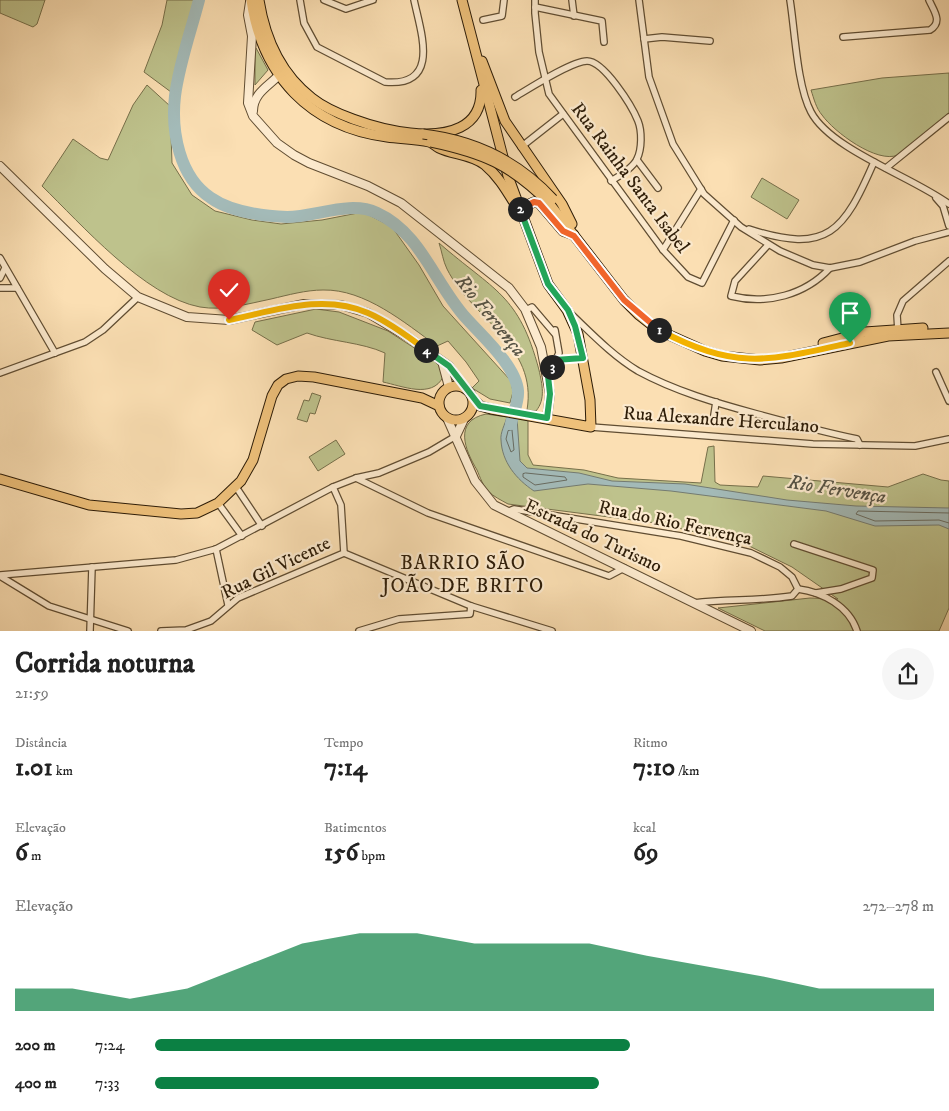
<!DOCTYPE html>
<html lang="pt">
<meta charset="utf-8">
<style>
body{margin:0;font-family:"IM FELL DW Pica",serif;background:#f6f6f6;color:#222;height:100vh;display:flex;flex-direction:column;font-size:19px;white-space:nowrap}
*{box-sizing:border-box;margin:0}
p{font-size:16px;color:#767676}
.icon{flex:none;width:28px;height:28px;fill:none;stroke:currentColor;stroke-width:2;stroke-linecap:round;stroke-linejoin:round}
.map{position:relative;height:631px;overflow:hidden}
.panel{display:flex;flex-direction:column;background:#fff;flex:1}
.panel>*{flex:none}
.pin{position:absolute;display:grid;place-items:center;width:42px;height:42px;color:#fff;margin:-51px -21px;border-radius:50% 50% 50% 0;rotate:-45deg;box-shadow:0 0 5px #0007}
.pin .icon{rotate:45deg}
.km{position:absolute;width:25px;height:25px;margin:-12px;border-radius:50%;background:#222;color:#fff;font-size:14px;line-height:25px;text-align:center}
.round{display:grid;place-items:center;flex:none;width:52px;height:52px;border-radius:26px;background:#f6f6f6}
.head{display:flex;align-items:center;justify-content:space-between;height:85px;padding:0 15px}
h1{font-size:28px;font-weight:800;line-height:38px}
.metrics{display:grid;grid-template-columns:repeat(3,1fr);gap:8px;height:85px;padding:5px 15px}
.metrics div{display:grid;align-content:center}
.metrics b{font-size:25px;font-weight:800}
.metrics small{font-size:14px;font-weight:400}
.metrics p{font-size:14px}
.chart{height:140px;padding:10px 15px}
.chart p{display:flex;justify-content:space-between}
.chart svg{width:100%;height:90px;margin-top:5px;fill:#0b8043;opacity:.7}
ul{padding:0 15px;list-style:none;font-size:16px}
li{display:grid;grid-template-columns:80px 60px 1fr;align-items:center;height:38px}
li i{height:12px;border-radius:6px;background:#0b8043}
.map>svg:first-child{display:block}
</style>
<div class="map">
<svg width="949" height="631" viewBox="0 0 949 631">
<rect width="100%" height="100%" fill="#fbdfb3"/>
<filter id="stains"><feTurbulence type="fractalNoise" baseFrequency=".004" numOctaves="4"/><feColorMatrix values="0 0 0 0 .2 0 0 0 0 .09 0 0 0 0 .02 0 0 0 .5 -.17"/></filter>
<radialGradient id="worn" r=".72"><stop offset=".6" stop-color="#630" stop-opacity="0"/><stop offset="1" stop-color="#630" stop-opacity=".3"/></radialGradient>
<g fill="#bec28c" stroke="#766f4a">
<path d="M 0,0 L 45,0 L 37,24 L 33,27 L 0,13 Z"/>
<path d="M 167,0 L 195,0 L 171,92 L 144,72 L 162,25 Z"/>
<path d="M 256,48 L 268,70 L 255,85 L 255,49 Z"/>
<path d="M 949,73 L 949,113 L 898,155 C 877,164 834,132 822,115 C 816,108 814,99 811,90 L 882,78 Z"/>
<path d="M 147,85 L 170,106 L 172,163 L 192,195 L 215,211 L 252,220 L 281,224 L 322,220 L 363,212 L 392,227 L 419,265 L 443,306 L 511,381 L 513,392 L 510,403 L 490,399 L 472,388 L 479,381 L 466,362 L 448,341 L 437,346 C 405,323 365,289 323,290 C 306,290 288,295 271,299 C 247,304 223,311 200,307 C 145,297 81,224 42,186 L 73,139 L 100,158 L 108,160 L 133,105 Z"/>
<path d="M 762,178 L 799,200 L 787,219 L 751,197 Z"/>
<path d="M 439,243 C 494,291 519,294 539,370 C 542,384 546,399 536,411 L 527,410 C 538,345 472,319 447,269 C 443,261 442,252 439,243 Z"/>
<path d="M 316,309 L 339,312 L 388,331 L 433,360 L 440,367 L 443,377 C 432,399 402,386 383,382 L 385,353 C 361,342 332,342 307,333 L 277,345 L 252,330 L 255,322 Z"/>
<path d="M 312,393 L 321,396 L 315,414 L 310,413 L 307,422 L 297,419 L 304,400 L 309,401 Z"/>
<path d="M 486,414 L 528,420 L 528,455 L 533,465 L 584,470 L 618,478 L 701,483 L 708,447 L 714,446 L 715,482 L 720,485 L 758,487 L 763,476 L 888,487 L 923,474 L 941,480 L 949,481 L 949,608 L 939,631 L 765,631 L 718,608 L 810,598 L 838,599 L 792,567 L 743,543 L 656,523 L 508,504 C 501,500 494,497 488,491 C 483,486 480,477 477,470 C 465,450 453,421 486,414 Z"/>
<path d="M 336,440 L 345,454 L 318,471 L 309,457 Z"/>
</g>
<path fill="#a3bab8" stroke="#747b71" d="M 507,417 L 517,418 L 520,461 L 527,468 L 579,473 L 612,481 L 685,484 L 787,500 L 856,506 L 949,508 L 949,529 L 939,525 L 875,526 L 826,511 L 671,491 L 588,484 L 534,491 C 516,479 502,462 501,440 C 500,433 505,424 507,417 Z"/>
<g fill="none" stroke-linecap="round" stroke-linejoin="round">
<g stroke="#686b60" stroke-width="1">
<path d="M 512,430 L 514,450 L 511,452 L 506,439 L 508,431 Z"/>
<path d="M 526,473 L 565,477 L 567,480 L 535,485 L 523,477 L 523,474 Z"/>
<path d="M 949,513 L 858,511 L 856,514 L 875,521 L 939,520 L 949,523"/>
</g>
<path stroke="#a3bab8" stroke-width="12" d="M 199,0 C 191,31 179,64 175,96 C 171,131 179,177 211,198 C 231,212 263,216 287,217 C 316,217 350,200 377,213 C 421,233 435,284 466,318 C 482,336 516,366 518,391 C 519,401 513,414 511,424"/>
<g stroke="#604d32" stroke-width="8">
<g id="minor">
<path d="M 300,0 L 304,23 L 317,47 L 385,82 C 441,87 421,33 414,0"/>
<path d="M 324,0 L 346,9 L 373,0"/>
<path d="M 535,0 L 535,13 L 539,52 L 549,94 L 663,250 L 688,277 L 702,283 L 734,220"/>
<path d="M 572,0 L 574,16"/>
<path d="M 639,0 L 649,77 L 673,144 L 704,194 L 741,227 L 780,251 L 813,265 L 830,268 L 860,262 L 915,241 L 949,232"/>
<path d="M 790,0 C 795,31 797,86 811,112 C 831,150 913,177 949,204"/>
<path d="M 535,7 L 602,21 L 604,42"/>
<path d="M 483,20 L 502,16 L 504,0"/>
<path d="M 843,37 L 930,30 C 943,22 934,11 929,0"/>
<path d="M 644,39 L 662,37 L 710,41"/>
<path d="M 515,97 C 530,88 572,61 587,61 C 604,61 632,106 638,121 C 642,131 642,149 637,159 C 633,168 619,176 611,181"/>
<path d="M 521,147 L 563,114"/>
<path d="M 637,160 L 658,188"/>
<path d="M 886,168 L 949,117"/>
<path d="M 936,198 L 943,206 L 949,226"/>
<path d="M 749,229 C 828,255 844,231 874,162"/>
<path d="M 768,245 L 735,281 L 731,296 C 767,305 805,295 830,268"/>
<path d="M 663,250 L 701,189"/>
<path d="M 0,258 L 55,353"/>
<path d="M 0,278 L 5,268"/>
<path d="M 0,288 L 17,288"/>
<path d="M 526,310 L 532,307 L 555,334"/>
<path d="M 571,314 C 592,334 613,356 638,371 C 675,391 716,403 757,414 C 790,423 823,432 857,439 L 860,445"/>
<path d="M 898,331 L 897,315 L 903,301 L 949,261"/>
<path d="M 555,360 L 583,358"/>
<path d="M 936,372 L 949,401"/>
<path d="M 0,373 L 85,342 L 103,330 L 138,297"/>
<path d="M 548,376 L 559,353 L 555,330"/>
<path d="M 713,421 L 716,402"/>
<path d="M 591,427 L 813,444 L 915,446 L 949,439"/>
<path d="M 356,478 L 428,513 L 609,576 L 624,568"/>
<path d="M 236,487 L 262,526"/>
<path d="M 218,503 L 242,536"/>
<path d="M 507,512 L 514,509 L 681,536 L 751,553 L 780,567 L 792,577 L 798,589"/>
<path d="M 794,544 L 873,570 L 872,578 L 841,589 L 816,593"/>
<path d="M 216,549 L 228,605"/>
<path d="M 344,553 L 471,606 L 552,631"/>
<path d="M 0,575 L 176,560 L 216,549 L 333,487 L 356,478 L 379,473 L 429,452 L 456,436"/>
<path d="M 0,576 L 49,606 L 128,631"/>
<path d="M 798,589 C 822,592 849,606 857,631"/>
<path d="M 694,603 C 727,599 760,601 792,596 L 798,589"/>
<path d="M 90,631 L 92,567"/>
<path d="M 161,631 L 186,630 L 211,621 L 238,598 L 344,553 L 341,505 L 333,487"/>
<path d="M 359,631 L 399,619 L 470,614 L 471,606"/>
</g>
</g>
<g stroke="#604d32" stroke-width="10">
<g id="tertiary">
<path d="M 250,2 L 248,15 L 252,36 L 248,103 L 253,116 L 277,143 L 294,155 L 309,163 L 368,186 L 401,203 L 509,288 L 525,309 L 541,347 L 550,394 L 547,418"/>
<path d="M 253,111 C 253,92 271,85 282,72"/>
<path d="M 0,166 L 105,269 L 138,297 L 187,317 L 229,320 L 304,304 L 341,305 L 368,313 L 408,337 L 449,366 L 463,387"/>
<path d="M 443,365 L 449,387"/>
<path d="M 447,418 L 475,481 L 494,505 L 751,631"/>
<path d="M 456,436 L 464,419"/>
</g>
</g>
<g stroke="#2d1c07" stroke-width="11">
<g id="primary">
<path d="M 251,0 C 262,76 310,127 387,137 C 401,139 416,139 429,142 C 433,143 435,146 439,148 C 453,155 471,154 485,165 C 497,175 505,188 513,201"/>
<path d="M 259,0 C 265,38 281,74 312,98 C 347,126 483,166 481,90"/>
<path d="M 462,0 L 508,176 L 548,284 L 567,310 L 578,334 L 590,400 L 591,427 L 491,409 L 480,406 L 473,399"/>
<path d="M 482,61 L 505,121 L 562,204 L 572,224"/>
<path d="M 549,203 L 624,300 L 639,315 L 658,330 L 705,351 L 722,356 L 760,360 L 781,358 L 888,336 L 949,333"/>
<path d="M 519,209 L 534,202 L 539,203 L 563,231 L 574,235"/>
<path d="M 823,343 L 865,332 L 923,328"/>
<circle cx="456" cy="403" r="17"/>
<path d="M 0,479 L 89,505 L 181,514 L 197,513 L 218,503 L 241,481 L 253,460 L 272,396 L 278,385 L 286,379 L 298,376 L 314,377 L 422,398 L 439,406"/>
</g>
</g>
<use href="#minor" stroke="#fceace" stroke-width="5.5"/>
<use href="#tertiary" stroke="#fceace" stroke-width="8"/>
<use href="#primary" stroke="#eec07a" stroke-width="9"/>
<g stroke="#2d1c07" stroke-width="11" stroke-linecap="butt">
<g id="primary-bridge">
<path d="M 423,134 C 475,140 518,161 553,199"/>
<path d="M 431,142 C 483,153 510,164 549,203"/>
</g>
</g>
<use href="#primary-bridge" stroke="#eec07a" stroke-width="9"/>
</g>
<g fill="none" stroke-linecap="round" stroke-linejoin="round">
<g stroke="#fff" stroke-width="10">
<path id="split-1" d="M 659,330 C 737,371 768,361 850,343"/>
</g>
<g stroke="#fff" stroke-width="10">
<path id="split-2" d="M 520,209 L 534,202 L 539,203 L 563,231 L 574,236 L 624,300 L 659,330"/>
</g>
<g stroke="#fff" stroke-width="10">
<path id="split-3" d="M 520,209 L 548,284 L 568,310 L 575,326 L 583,358 L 555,360 L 552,367"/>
</g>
<g stroke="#fff" stroke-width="10">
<path id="split-4" d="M 426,350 L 449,366 L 480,406 L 547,418 L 550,394 L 548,376 L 552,367"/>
</g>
<g stroke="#fff" stroke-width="10">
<path id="split-5" d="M 229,320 C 274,311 323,293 368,313 C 389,322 409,337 426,350"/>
</g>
<use href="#split-1" stroke="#f5b400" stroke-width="6"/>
<use href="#split-2" stroke="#f0652b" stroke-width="6"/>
<use href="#split-3" stroke="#22a559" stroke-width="6"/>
<use href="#split-4" stroke="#22a559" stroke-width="6"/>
<use href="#split-5" stroke="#f5b400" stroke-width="6"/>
</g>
<g text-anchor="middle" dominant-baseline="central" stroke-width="4.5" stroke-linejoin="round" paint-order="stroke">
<g font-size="19" fill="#2d1c07" stroke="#fceace">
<text transform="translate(630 178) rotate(53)">Rua Rainha Santa Isabel</text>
<text transform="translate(721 420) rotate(4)">Rua Alexandre Herculano</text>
<text transform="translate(675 523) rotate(12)">Rua do Rio Fervença</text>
<text transform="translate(593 536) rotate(25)">Estrada do Turismo</text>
<text transform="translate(276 568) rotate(-26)">Rua Gil Vicente</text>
</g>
<g font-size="20" font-style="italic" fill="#565345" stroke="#fceace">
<text transform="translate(490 316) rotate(51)">Rio Fervença</text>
<text transform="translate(837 490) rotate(9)">Rio Fervença</text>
</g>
<g font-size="20" letter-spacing="1" fill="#2d1c07" stroke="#fceace">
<text x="463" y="563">BARRIO SÃO<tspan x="463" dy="23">JOÃO DE BRITO</tspan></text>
</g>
</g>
<rect width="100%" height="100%" filter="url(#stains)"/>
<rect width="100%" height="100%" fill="url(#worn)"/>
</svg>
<div class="pin" style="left:850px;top:343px;background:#1e9e55"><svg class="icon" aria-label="arrive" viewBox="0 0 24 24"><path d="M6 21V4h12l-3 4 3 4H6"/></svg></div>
<div class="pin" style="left:229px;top:320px;background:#d93025"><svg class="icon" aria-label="check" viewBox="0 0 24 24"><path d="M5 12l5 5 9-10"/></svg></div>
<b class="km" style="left:659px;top:330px">1</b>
<b class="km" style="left:520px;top:209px">2</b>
<b class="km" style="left:552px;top:367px">3</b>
<b class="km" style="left:426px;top:350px">4</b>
</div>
<section class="panel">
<div class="head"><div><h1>Corrida noturna</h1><p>21:59</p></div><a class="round"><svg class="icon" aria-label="share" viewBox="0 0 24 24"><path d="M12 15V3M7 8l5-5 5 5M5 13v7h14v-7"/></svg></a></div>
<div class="metrics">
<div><p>Distância</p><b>1.01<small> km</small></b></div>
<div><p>Tempo</p><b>7:14</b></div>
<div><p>Ritmo</p><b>7:10<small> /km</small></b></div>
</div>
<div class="metrics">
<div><p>Elevação</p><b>6<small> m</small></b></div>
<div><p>Batimentos</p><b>156<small> bpm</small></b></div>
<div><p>kcal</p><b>69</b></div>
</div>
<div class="chart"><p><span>Elevação</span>272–278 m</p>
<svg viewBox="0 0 160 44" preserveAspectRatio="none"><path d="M0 44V33L10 33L20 38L30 33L40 22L50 11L60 6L70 6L80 11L90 11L100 11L110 17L120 22L130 27L140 33L150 33L160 33V44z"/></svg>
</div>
<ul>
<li><b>200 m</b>7:24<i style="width:61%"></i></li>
<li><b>400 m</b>7:33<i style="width:57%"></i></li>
</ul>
</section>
